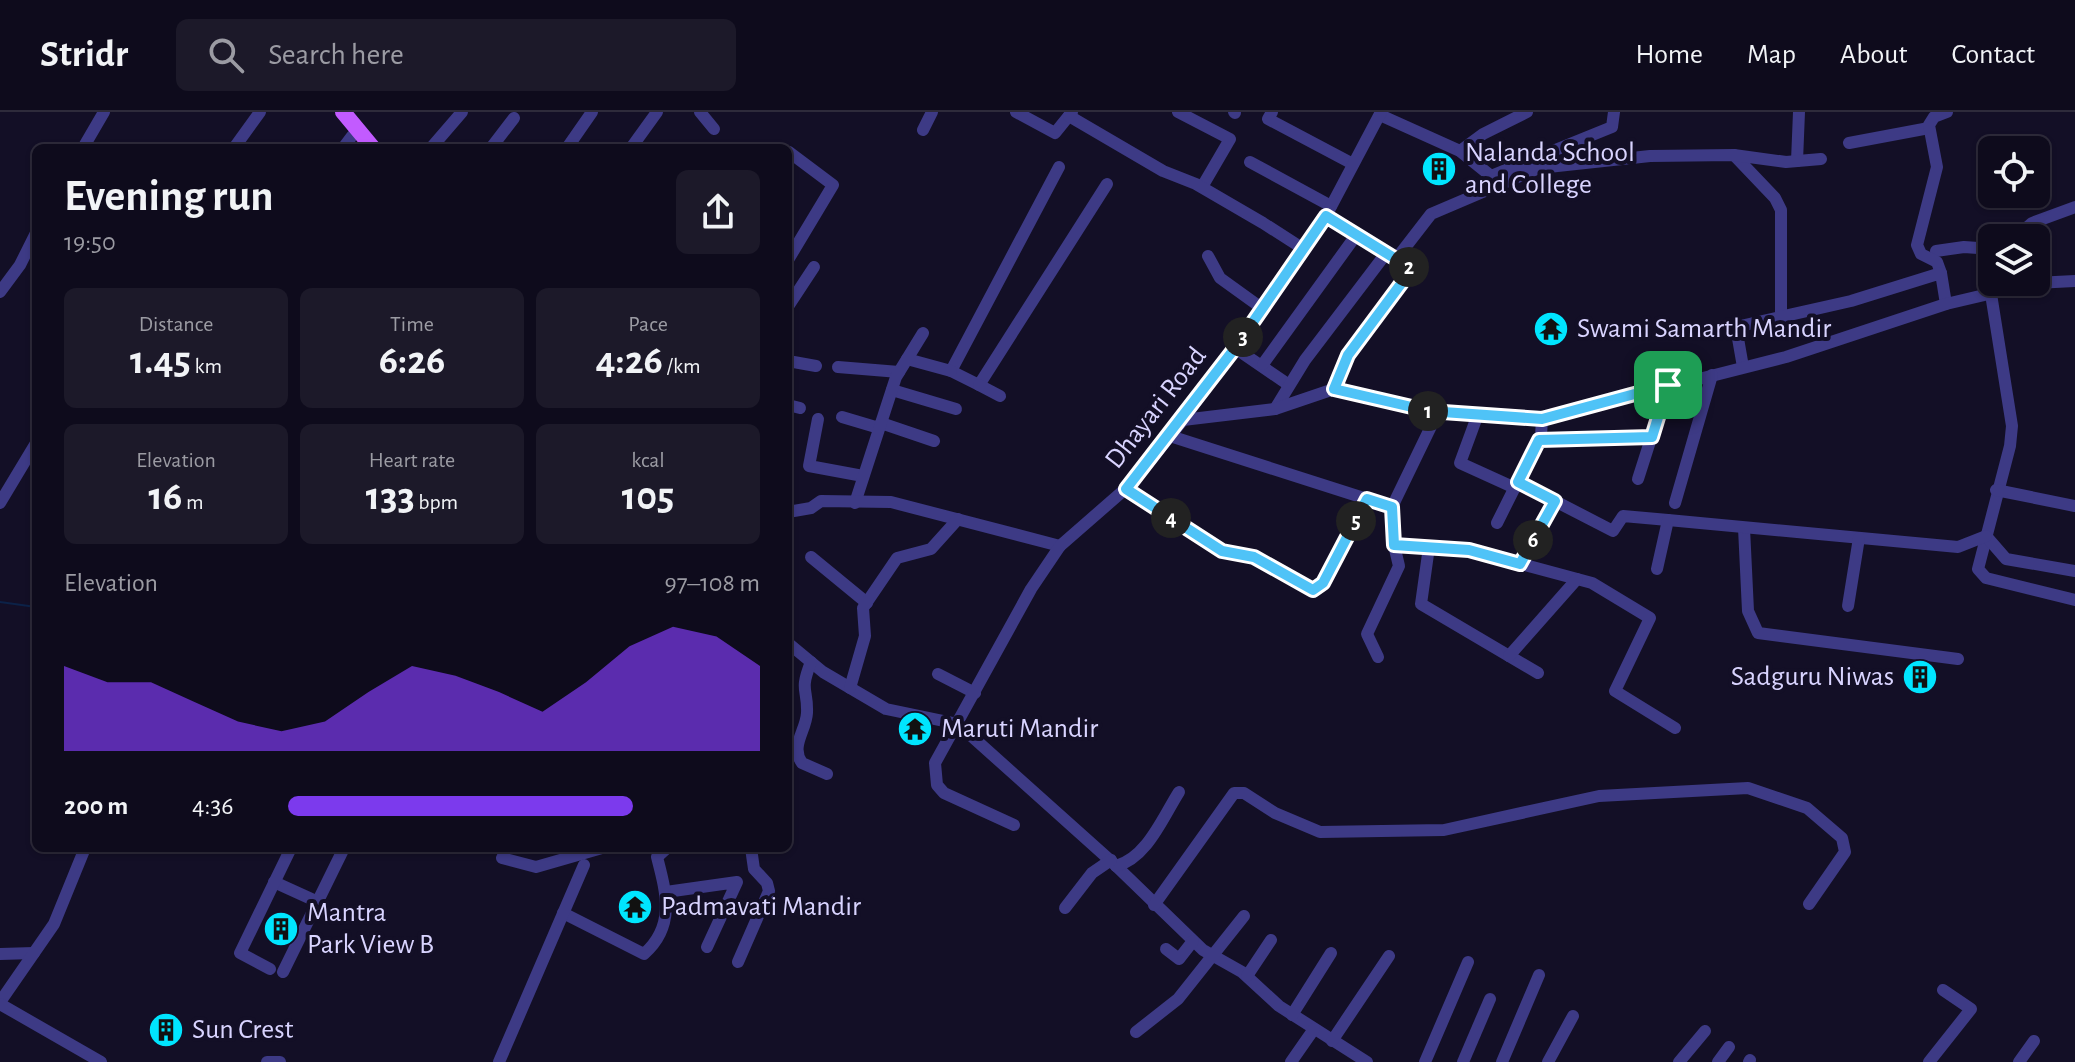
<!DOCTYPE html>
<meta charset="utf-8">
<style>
body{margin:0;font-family:"Alegreya Sans",sans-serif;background:#1c1929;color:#f1f3f6;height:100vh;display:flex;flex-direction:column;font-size:30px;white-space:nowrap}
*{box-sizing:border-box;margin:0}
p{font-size:26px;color:#9b9ba3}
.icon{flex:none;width:44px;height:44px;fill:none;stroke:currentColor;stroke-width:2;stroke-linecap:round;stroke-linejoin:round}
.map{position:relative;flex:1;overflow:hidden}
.panel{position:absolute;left:32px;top:32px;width:760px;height:708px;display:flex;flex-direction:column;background:#0e0b1c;border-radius:12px;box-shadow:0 2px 6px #0004,0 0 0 2px #2e2b3b}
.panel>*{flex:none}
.tools{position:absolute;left:1978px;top:24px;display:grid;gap:16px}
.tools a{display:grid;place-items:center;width:72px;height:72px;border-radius:12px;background:#0e0b1c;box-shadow:0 2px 6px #0004,0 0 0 2px #2e2b3b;font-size:40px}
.pin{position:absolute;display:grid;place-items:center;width:68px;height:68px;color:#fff;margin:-34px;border-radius:16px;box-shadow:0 4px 12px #0006}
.km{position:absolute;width:40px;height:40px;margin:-20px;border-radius:50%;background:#222;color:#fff;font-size:22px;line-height:40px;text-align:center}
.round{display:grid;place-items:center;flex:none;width:84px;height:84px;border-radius:12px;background:#1c1929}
.headline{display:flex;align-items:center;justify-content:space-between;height:136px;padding:0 32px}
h1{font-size:44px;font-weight:700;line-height:60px}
.metrics{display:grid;grid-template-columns:repeat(3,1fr);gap:12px;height:136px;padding:8px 32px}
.metrics div{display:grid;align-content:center;border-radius:12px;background:#1c1929;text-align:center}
.metrics b{font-size:40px;font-weight:700}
.metrics small{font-size:22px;font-weight:400}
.metrics p{font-size:22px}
.chart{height:224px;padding:16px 32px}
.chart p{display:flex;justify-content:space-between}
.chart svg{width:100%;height:144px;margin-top:8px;fill:#7c3aed;opacity:.7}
ul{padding:0 32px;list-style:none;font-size:26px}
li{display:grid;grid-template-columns:128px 96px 1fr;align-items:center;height:60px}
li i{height:20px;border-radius:10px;background:#7c3aed}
header{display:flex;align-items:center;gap:48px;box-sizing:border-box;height:112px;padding:0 40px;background:#0e0b1c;border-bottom:2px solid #2e2b3b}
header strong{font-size:38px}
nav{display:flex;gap:44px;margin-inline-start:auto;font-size:28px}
.search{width:560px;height:72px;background:#1c1929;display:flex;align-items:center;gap:20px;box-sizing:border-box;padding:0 28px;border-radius:12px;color:#9b9ba3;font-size:30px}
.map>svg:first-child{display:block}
</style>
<header>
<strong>Stridr</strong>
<div class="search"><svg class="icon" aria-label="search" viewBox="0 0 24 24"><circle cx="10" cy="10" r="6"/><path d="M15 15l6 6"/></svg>Search here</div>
<nav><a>Home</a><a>Map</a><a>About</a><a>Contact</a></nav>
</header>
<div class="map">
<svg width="2075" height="950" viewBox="0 0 2075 950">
<rect width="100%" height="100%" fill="#130f26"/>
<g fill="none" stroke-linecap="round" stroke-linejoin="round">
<g stroke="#0c2248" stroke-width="2">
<path d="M 0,490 L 36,495"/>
<path d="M 504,736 L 508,740"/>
</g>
<g stroke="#3d3a85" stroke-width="12">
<path d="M 700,0 L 714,17"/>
<path d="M 1016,0 L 1055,21 L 1072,0"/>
<path d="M 1178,0 L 1230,27 L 1202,75"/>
<path d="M 1234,0 L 1235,1"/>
<path d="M 1272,0 L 1268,7 L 1353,52"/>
<path d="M 1380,3 L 1460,39 L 1491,64 L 1612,15 L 1614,0"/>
<path d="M 1069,4 L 1163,59 L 1196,72 L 1263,111 L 1302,136"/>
<path d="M 923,18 L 932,0"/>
<path d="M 1849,31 L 1929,16"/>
<path d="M 83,36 L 104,0"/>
<path d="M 234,36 L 260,0"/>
<path d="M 343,36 L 352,24"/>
<path d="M 431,36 L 462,0"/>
<path d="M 491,36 L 514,6"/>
<path d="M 567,36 L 592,0"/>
<path d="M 631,36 L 657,0"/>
<path d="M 1460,39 L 1483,22 L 1527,0"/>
<path d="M 1734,43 L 1775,86 L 1781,98 L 1781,204"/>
<path d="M 1797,49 L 1799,0"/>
<path d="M 1250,50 L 1331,94"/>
<path d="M 1059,55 L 951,259 L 979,273 L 1107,72"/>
<path d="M 1326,104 L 1412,157 L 1348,243 L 1334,277"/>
<path d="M 2015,126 L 2032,111 L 2075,95"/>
<path d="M 1936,139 L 1964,135 L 1992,137"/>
<path d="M 1208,144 L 1220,166 L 1263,197"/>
<path d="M 1397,146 L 1431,102 L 1539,56 L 1650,44 L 1734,43 L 1786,50 L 1821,47"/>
<path d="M 788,148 L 833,73 L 789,40"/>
<path d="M 1941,161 L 1937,150 L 1921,142 L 1917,133 L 1937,55 L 1929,13 L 1934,5 L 1947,0"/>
<path d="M 0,180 L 20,153 L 36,121"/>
<path d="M 1991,182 L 2012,314 L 2010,334 L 1978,457 L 1986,466 L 2075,488"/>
<path d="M 789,193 L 814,155"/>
<path d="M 1235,236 L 1289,273"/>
<path d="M 907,247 L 951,259"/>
<path d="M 788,249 L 816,254"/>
<path d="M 1263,252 L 1357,122"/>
<path d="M 838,255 L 899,260"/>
<path d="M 1743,255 L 1736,215 L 1851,189 L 1941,161 L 1946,192"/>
<path d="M 979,273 L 1000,284"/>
<path d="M 892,278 L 956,297"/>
<path d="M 788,293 L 800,296"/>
<path d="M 1275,297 L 1305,248 L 1387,140"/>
<path d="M 1478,302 L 1460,351 L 1515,376"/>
<path d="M 842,305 L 879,316"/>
<path d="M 818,307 L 809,354 L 863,364"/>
<path d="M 1542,307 L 1541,324 L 1518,370 L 1613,419 L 1623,404 L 1668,408"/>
<path d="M 1183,308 L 1275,297 L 1334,277 L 1429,299 L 1542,307 L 1786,245 L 1946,192 L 2035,171 L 2075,169"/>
<path d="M 881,311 L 934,329"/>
<path d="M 1170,324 L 1392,395 L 1394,433 L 1469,438 L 1592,471 L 1650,506 L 1615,579 L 1675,616"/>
<path d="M 1539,328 L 1652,325"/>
<path d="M 1638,367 L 1668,273"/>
<path d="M 1126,377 L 1222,439 L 1254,445 L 1313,478 L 1323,471 L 1367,387"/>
<path d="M 1996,378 L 2075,394"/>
<path d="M 0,391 L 36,331"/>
<path d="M 855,391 L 896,265 L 923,221"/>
<path d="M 1675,391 L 1712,263"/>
<path d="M 1392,395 L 1438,300"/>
<path d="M 788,400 L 811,396 L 821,389 L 891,390 L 1060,434"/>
<path d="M 1497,411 L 1517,371"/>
<path d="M 1744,416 L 1748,499 L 1758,521 L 1958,547"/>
<path d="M 1986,424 L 2006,447 L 2075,459"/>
<path d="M 1429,435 L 1421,492 L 1538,561"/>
<path d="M 811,445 L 867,491"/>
<path d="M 1520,452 L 1555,389"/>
<path d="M 1657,457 L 1668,408 L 1958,435 L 1986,424"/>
<path d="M 1848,494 L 1859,426"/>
<path d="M 788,531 L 823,560 L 886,597 L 958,612 L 1112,750 L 1203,838 L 1242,860 L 1279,894 L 1367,950"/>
<path d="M 1509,544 L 1577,467"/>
<path d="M 1378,545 L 1367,522 L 1399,454 L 1394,433"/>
<path d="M 811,550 C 799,580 808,576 807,601 C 806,619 790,634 802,651 L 827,662"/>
<path d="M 938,562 L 975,581"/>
<path d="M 850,576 L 865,524 L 863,496 L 897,446 L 931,437 L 958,407"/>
<path d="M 1014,713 L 944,681 L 937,673 L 935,651 L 1031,477 L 1060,434 L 1131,372 L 1183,308 L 1326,104 L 1381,0"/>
<path d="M 502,746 L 536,755 L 602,736"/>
<path d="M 1116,754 C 1147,746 1163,705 1179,680"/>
<path d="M 274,770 L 318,790"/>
<path d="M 666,780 L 737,770 L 707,835"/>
<path d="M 1154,793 L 1234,681 L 1244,681 L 1275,701 L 1320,720 L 1444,718 L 1599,684 L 1748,676 L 1807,696 L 1842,726 L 1845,740 L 1809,792"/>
<path d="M 1065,796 L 1092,761 L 1111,748"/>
<path d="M 563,801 L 644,842 C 676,814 666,780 657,745 L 667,736"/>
<path d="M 1166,837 L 1179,847 L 1193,829"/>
<path d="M 0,842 L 34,841"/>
<path d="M 738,850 L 769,779 L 767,771 L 754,757 L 751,736"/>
<path d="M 270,857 L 240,841 L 291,736"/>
<path d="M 283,860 L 344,736"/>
<path d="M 1247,864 L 1271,828"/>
<path d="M 0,890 L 54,812 L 85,736"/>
<path d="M 0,892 L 101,950"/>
<path d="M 1292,903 L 1331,841"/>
<path d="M 1136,920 L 1178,887 L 1244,804"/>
<path d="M 1332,929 L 1389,844"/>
<path d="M 267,950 L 280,950"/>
<path d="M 499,950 L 584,753"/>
<path d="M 1291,950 L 1314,917"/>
<path d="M 1425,950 L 1468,850"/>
<path d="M 1463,950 L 1490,887"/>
<path d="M 1502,950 L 1539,863"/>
<path d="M 1548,950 L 1573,904"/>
<path d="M 1679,950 L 1705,919"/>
<path d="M 1718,950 L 1729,935"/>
<path d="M 1749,950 L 1750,948"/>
<path d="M 1929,950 L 1971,897 L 1943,878"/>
<path d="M 2019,950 L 2034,929"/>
</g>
<path stroke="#c25bff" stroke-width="16" d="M 343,0 L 373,36"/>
</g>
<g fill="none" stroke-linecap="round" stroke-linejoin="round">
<g stroke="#fff" stroke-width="16">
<path id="route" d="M 1326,104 L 1412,157 L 1348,243 L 1334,277 L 1429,299 L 1542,307 L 1668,273 L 1652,325 L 1539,328 L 1518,370 L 1555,389 L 1520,452 L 1469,438 L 1394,433 L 1392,395 L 1367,387 L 1323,471 L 1313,478 L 1254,445 L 1222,439 L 1126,377 L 1235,236 Z"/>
</g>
<use href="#route" stroke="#4fc3f7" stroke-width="10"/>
</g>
<defs>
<g id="building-disc" transform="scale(1.8)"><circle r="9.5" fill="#00e5ff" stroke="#130f26"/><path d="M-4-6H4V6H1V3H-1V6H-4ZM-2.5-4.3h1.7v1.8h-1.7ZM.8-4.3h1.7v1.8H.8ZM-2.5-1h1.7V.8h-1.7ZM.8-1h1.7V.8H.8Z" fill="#111"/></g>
<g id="temple-disc" transform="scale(1.8)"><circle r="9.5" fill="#00e5ff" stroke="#130f26"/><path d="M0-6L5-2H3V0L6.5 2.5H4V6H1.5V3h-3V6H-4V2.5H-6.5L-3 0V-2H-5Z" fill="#111"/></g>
</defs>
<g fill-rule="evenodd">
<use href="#building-disc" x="1439" y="57"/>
<use href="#temple-disc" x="1551" y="217"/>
<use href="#building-disc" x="1920" y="565"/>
<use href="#temple-disc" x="915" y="617"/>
<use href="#temple-disc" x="635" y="795"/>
<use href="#building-disc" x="281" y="817"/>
<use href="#building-disc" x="166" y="918"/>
</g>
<g text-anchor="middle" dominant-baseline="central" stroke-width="8" stroke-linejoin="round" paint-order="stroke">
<g font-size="28" fill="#d9d4ff" stroke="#130f26" text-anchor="start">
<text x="1465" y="41">Nalanda School<tspan x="1465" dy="32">and College</tspan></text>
<text x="1577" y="217">Swami Samarth Mandir</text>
<text x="1894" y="565" text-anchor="end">Sadguru Niwas</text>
<text x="941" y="617">Maruti Mandir</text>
<text x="661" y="795">Padmavati Mandir</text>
<text x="307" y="801">Mantra<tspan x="307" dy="32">Park View B</tspan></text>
<text x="192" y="918">Sun Crest</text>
</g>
<g font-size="28" fill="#d9d4ff" stroke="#130f26">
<text transform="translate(1156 296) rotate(-52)">Dhayari Road</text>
</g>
</g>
</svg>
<div class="tools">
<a><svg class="icon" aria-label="locate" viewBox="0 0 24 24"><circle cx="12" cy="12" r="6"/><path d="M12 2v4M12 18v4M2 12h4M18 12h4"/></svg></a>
<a><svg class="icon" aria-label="layers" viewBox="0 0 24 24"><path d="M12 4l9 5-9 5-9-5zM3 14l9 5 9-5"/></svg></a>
</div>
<div class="pin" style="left:1668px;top:273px;background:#1e9e55"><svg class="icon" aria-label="arrive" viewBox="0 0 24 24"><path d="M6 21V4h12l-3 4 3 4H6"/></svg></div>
<b class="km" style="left:1428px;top:299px">1</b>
<b class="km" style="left:1409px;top:155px">2</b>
<b class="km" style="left:1243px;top:225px">3</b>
<b class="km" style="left:1171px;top:406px">4</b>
<b class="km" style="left:1356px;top:409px">5</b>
<b class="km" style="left:1533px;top:428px">6</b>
<section class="panel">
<div class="headline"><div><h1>Evening run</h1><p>19:50</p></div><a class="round"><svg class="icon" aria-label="share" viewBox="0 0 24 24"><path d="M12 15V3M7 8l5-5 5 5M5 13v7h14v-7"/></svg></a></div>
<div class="metrics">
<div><p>Distance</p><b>1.45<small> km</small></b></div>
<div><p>Time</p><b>6:26</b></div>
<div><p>Pace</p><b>4:26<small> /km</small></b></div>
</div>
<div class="metrics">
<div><p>Elevation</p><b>16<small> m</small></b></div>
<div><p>Heart rate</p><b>133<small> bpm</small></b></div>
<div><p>kcal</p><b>105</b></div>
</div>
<div class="chart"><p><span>Elevation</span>97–108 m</p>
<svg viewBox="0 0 160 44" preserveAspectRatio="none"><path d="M0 44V18L10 23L20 23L30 29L40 35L50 38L60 35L70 26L80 18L90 21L100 26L110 32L120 23L130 12L140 6L150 9L160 18V44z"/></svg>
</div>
<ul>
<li><b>200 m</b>4:36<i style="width:73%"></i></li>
</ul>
</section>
</div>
